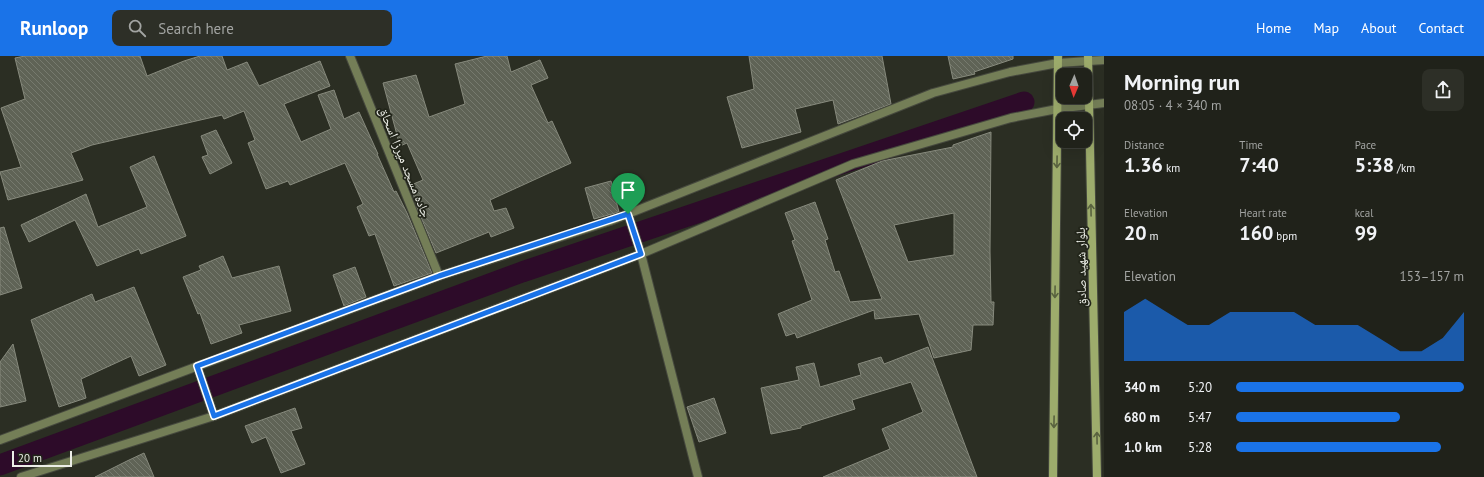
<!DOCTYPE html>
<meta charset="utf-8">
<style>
body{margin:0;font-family:"PT Sans","Noto Naskh Arabic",sans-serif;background:#2d2f27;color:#f1f3f6;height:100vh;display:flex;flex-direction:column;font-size:15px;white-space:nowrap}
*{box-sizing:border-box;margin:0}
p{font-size:13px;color:#a2a4a2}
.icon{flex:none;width:22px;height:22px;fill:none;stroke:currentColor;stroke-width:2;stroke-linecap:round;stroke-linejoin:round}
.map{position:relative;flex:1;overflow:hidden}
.panel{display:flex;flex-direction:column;background:#20221a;width:380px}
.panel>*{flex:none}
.needle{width:26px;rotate:182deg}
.tools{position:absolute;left:1056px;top:12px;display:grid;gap:8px}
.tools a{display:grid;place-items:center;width:36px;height:36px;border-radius:8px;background:#20221a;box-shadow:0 4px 16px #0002,0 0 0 1px #3d3f39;font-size:20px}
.scale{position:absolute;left:12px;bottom:10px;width:60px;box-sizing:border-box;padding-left:4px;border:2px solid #eceee7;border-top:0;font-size:11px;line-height:14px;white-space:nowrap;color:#eceee7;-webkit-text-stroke:3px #22251a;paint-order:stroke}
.pin{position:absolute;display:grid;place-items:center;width:34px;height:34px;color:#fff;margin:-41px -17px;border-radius:50% 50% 50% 0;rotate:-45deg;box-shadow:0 0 4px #0007}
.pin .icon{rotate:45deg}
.round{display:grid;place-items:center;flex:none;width:42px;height:42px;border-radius:8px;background:#2d2f27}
.headline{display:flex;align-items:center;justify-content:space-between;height:68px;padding:0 20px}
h1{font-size:22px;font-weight:700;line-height:30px}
.figures{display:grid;grid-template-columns:repeat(3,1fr);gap:6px;height:68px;padding:4px 20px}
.figures div{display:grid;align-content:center}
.figures b{font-size:20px;font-weight:700}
.figures small{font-size:11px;font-weight:400}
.figures p{font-size:11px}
.chart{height:112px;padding:8px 20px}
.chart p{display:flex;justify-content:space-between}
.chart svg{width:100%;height:72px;margin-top:4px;fill:#1a73e8;opacity:.7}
ul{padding:0 20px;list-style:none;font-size:13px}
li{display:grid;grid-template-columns:64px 48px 1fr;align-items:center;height:30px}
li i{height:10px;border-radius:5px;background:#1a73e8}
header{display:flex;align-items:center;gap:24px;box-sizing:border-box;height:56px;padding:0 20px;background:#1a73e8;color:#fff}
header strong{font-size:19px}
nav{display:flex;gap:22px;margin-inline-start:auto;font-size:14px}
.search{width:280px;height:36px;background:#2d2f27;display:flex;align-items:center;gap:10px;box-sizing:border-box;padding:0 14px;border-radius:8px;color:#a2a4a2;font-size:15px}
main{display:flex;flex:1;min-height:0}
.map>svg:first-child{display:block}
</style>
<header>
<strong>Runloop</strong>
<div class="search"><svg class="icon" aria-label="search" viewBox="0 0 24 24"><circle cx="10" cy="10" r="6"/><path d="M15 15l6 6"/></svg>Search here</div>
<nav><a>Home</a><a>Map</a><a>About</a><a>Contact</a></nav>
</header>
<main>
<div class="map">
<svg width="1104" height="421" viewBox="0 0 1104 421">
<defs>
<pattern id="building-back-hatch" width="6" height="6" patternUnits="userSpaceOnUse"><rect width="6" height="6" fill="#5f6356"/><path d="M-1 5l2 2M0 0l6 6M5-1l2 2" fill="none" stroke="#767a6e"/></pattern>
</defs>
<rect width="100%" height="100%" fill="#2b2e23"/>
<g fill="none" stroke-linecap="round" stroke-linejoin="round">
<path stroke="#2d0b29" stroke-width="21" d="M 0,409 L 522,216 L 1024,46"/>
</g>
<g fill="url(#building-back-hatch)" stroke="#878a7d" fill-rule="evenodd">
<path d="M 25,0 L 140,0 L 147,20 L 184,5 L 200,0 L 222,0 L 227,14 L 247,6 L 259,30 L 320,5 L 330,30 L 284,48 L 301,86 L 331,73 L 318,39 L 334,34 L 344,63 L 359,56 L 378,98 L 377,98 L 394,136 L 396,135 L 407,157 L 432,217 L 394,230 L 375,178 L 369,180 L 357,151 L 363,148 L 345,107 L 290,129 L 288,125 L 266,133 L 248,87 L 255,84 L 244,55 L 224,63 L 222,59 L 92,89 L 71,97 L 83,124 L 8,144 L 0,116 L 21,111 L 1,52 L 25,43 L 15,2 Z"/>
<path d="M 487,0 L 507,0 L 511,16 L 540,4 L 548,22 L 531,29 L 548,67 L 552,65 L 571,107 L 490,144 L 494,155 L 506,152 L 514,172 L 491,181 L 489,176 L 436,197 L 417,152 L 411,129 L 423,124 L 407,87 L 400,90 L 383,27 L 416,19 L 429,61 L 465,48 L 455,8 Z"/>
<path d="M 749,0 L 882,0 L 891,48 L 838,68 L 833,44 L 795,53 L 801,76 L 742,92 L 727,41 L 754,33 Z"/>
<path d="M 948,0 L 1013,0 L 1013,3 L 974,16 L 975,18 L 953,23 Z"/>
<path d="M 216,74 L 232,107 L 210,118 L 202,101 L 208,99 L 201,80 Z"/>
<path d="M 991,76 L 990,195 L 991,246 L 994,246 L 993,269 L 973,269 L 971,294 L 934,302 L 919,258 L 875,263 L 874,254 L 797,282 L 795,277 L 786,280 L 778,258 L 812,244 L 792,185 L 795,184 L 785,157 L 815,146 L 828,183 L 825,184 L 835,216 L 839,215 L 850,246 L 882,243 L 836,124 L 882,105 L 953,91 L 953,89 ZM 954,157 L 954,199 L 908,206 L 894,169 Z"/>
<path d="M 154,100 L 186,180 L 141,198 L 139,193 L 97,210 L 75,164 L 29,186 L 21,169 L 86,138 L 98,171 L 147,151 L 130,111 Z"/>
<path d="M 611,125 L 619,156 L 594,163 L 585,132 Z"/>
<path d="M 4,171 L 22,232 L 0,239 L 0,172 Z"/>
<path d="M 223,200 L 232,222 L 279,210 L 291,255 L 239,269 L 242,277 L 211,288 L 200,257 L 198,258 L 183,221 L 201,214 L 199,210 Z"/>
<path d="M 355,211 L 366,241 L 344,250 L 333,219 Z"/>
<path d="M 134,231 L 166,309 L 139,320 L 131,300 L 81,323 L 86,342 L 59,351 L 31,264 L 92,238 L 95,246 Z"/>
<path d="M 13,288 L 26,345 L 0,351 L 0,306 Z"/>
<path d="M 928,291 L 977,421 L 823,421 L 890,393 L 882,373 L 923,356 L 911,326 L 852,344 L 855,353 L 801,370 L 801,372 L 771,378 L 761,332 L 799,324 L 796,311 L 814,307 L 820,331 L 861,319 L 858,308 L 881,301 L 884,308 Z"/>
<path d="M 714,342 L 726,377 L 699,386 L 687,351 Z"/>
<path d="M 295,352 L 302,372 L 291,375 L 305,408 L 281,417 L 266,381 L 252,387 L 245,370 Z"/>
<path d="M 144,397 L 154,421 L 95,421 L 127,405 Z"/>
</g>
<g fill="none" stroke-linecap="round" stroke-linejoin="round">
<g stroke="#46493e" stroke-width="10">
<g id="minor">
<path d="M 350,0 L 439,220"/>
<path d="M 628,158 L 641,198 L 698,421"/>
<path d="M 197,310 L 214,360"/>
<path d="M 0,384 L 439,220 L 610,165 L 933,37 L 1010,16 L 1058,7 L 1104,4"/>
<path d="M 21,421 L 214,360 L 641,198 L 853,108 L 1011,62 L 1057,53 L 1104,47"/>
</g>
</g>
<g stroke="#46493e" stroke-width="10">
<g id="secondary">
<path d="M 1088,0 L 1097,421"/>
<path d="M 1053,421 L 1058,0"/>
</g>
</g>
<use href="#minor" stroke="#747e57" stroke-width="8"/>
<use href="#secondary" stroke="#9dac6c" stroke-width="8"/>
</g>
<defs><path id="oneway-shaft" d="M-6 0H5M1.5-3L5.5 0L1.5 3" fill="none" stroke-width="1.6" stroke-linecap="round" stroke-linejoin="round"/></defs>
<g stroke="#59623f">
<use href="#oneway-shaft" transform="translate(1057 106) rotate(91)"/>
<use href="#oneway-shaft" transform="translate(1091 154) rotate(-91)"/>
<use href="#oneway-shaft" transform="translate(1055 236) rotate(91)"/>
<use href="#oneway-shaft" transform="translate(1054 366) rotate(91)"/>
<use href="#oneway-shaft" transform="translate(1097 382) rotate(-91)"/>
</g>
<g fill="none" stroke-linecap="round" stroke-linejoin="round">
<g stroke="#fff" stroke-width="8">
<path id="route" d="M 628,158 L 641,198 L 214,360 L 197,310 L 439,220 Z"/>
</g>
<use href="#route" stroke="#1a73e8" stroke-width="5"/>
</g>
<g text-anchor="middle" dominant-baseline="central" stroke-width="3.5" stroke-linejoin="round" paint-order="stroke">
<g font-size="13" fill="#eceee7" stroke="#22251a">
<text transform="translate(405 106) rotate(68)">جاده مسجد ميرزا اسحاق</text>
<text transform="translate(1081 211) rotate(-91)">بلوار شهید صادق</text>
</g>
</g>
</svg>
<div class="tools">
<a><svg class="needle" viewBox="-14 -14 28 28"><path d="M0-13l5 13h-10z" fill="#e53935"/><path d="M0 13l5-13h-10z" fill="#a2a4a2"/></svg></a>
<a><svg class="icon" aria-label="locate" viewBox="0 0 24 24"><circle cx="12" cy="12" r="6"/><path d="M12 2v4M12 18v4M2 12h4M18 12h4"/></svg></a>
</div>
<div class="scale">20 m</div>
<div class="pin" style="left:628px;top:158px;background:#1e9e55"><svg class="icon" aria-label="arrive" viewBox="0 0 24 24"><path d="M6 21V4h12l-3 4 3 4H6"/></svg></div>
</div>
<section class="panel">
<div class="headline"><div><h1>Morning run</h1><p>08:05 · 4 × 340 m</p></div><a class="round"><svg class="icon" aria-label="share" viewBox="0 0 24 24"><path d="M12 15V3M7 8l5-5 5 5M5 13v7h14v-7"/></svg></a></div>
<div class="figures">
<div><p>Distance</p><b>1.36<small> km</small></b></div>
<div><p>Time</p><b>7:40</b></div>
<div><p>Pace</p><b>5:38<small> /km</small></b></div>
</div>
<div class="figures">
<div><p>Elevation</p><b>20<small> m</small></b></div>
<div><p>Heart rate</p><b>160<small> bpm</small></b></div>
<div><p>kcal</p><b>99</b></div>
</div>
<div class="chart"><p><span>Elevation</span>153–157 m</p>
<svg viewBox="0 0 160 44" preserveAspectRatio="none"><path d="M0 44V14L10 6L20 14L30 22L40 22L50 14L60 14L70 14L80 14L90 22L100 22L110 22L120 30L130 38L140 38L150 30L160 14V44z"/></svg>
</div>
<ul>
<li><b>340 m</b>5:20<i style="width:100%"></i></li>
<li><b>680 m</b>5:47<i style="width:72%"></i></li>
<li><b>1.0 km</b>5:28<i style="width:90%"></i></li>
</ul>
</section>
</main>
